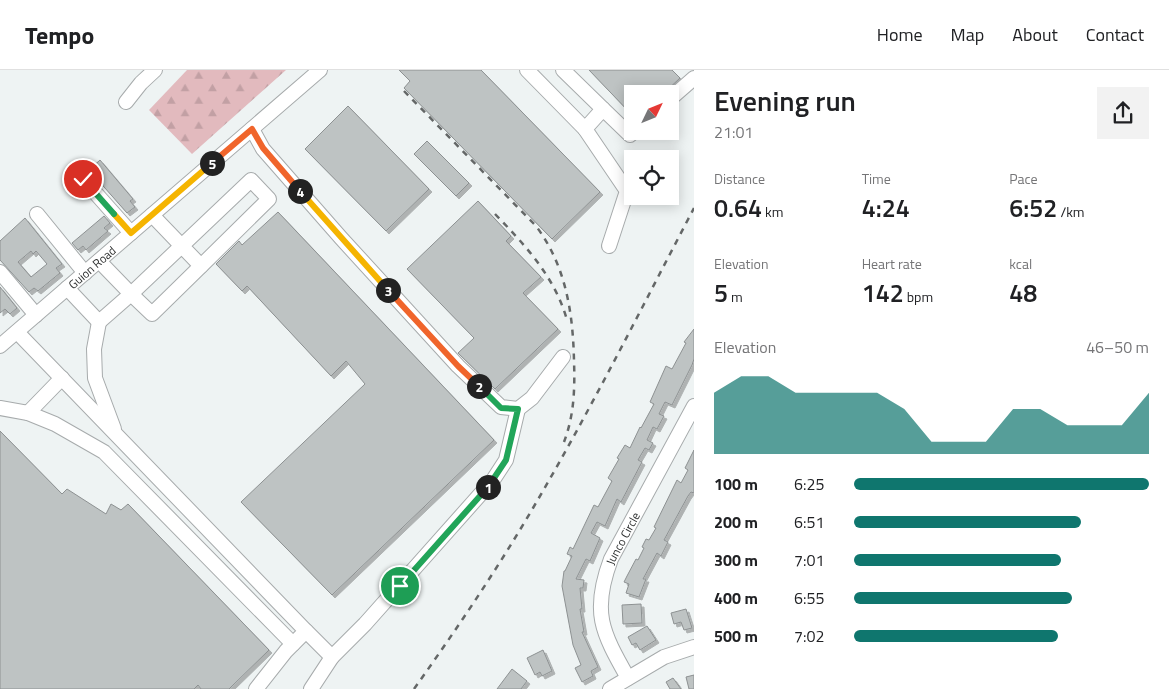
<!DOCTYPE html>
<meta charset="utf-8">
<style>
body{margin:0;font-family:"Titillium Web",sans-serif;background:#f2f2f2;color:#202124;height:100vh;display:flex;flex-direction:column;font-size:19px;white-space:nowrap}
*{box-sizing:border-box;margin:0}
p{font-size:16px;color:#757577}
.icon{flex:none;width:28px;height:28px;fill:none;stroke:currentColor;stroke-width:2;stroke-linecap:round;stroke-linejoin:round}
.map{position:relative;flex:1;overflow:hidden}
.side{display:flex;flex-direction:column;background:#fff;width:475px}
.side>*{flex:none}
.needle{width:32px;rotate:47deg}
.fabs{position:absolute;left:624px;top:15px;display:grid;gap:10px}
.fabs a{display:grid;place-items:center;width:55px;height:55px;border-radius:0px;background:#fff;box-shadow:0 2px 12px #0003;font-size:25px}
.pin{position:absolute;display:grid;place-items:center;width:42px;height:42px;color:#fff;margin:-21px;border:2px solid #fff;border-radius:50%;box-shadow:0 1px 5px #0007}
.km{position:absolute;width:25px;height:25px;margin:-12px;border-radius:50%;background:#222;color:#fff;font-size:14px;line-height:25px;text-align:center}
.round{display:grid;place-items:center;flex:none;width:52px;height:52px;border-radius:0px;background:#f2f2f2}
.summary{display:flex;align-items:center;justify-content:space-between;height:85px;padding:0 20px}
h1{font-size:28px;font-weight:600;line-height:38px}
.figures{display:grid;grid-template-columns:repeat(3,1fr);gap:8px;height:85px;padding:5px 20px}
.figures div{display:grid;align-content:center}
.figures b{font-size:25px;font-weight:600}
.figures small{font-size:14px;font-weight:400}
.figures p{font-size:14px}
.chart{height:140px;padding:10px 20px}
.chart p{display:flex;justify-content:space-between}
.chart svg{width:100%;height:90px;margin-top:5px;fill:#0f766e;opacity:.7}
ul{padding:0 20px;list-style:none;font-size:16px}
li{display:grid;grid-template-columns:80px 60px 1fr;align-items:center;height:38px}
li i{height:12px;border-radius:6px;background:#0f766e}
header{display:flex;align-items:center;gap:30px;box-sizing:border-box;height:70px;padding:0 25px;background:#fff;border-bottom:1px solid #e0e0e0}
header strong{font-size:24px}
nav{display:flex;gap:28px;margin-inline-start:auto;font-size:18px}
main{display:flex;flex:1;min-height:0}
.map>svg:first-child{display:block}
</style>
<header>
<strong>Tempo</strong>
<nav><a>Home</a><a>Map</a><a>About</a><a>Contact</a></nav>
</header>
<main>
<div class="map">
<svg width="694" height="619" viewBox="0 0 694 619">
<defs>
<pattern id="forest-firs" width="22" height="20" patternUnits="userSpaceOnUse" patternTransform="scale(1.25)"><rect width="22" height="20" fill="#e2babe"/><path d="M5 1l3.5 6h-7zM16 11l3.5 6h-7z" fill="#c2a0a4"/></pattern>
<filter id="shadow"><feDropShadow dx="3" dy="3" stdDeviation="0" flood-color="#0004"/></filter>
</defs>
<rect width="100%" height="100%" fill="#eef3f3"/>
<path fill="url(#forest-firs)" d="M 187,0 L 286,0 L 192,84 L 149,40 Z"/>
<g fill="#bec3c3" stroke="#8d9192" fill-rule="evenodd" filter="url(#shadow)">
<path d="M 399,0 L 481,0 L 600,122 L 552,169 L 404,18 L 410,11 Z"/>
<path d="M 589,0 L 672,0 L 680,8 L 663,24 L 632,24 L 632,45 Z"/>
<path d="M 348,36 L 429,119 L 386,161 L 305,79 Z"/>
<path d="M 427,71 L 469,113 L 456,126 L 414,84 Z"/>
<path d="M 100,90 L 133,129 L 130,131 L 135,137 L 127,143 L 89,100 Z"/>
<path d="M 478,131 L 511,166 L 506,171 L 541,207 L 523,223 L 558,259 L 495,319 L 458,283 L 474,268 L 407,199 Z"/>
<path d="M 278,142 L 494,370 L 332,525 L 241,432 L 365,314 L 346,291 L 331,306 L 247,216 L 242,221 L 216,194 L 239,171 L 242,175 Z"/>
<path d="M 104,146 L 110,153 L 104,158 L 108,161 L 86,180 L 83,176 L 78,180 L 72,173 Z"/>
<path d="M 25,148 L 62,194 L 56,198 L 60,203 L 38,221 L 34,218 L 29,222 L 0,190 L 0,171 ZM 31,181 L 33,184 L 36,181 L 47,194 L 31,207 L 18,192 Z"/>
<path d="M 0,217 L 17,238 L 10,244 L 5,239 L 0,243 Z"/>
<path d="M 694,259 L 694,289 L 692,295 L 672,335 L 665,332 L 659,344 L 664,346 L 657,359 L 653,357 L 647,370 L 653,373 L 649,380 L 645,378 L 638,390 L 642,392 L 621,432 L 617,429 L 605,456 L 597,452 L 591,463 L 600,468 L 590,491 L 586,489 L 576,509 L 584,510 L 583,518 L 580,518 L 582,539 L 580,539 L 584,562 L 582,562 L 598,597 L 591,601 L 593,606 L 582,612 L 575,598 L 581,595 L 573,575 L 562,516 L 564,501 L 565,501 L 572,486 L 567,484 L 570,477 L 573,479 L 594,435 L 598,437 L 612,411 L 608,408 L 619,389 L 617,388 L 625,375 L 630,378 L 640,357 L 641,358 L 654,334 L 650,332 L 666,296 L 672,299 L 686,273 L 684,272 Z"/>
<path d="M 0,361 L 62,424 L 67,419 L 106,444 L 111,434 L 121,440 L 128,434 L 269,580 L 229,619 L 201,619 L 198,615 L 194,619 L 0,619 Z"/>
<path d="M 694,380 L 694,423 L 691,422 L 688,426 L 664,470 L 668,472 L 661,486 L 657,483 L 643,509 L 646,509 L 639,527 L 626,523 L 629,514 L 624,512 L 627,506 L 636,489 L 638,490 L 644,478 L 642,477 L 646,469 L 649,470 L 656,458 L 654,457 L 677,410 L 681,413 L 688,400 L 685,398 Z"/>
<path d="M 641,534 L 642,553 L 623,554 L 622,535 Z"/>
<path d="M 686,539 L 692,558 L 684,560 L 681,552 L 674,554 L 671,543 Z"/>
<path d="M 647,556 L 656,570 L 640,580 L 636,573 L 632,575 L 628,567 Z"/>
<path d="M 543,580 L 552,601 L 542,606 L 540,602 L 535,605 L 527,588 Z"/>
<path d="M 512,599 L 527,611 L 521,619 L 497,619 Z"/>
<path d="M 694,605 L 694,619 L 689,619 L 686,607 Z"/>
<path d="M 673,608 L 681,619 L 670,619 L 666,612 Z"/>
</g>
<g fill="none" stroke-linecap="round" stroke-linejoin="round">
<g stroke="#a7abac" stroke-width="16">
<g id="minor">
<path d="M 527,0 L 585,59 L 603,39 L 630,65 L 634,61"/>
<path d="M 563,0 L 603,39"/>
<path d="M 670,29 L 694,8"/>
<path d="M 126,32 L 141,13 L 155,0"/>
<path d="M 252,59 L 263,79 L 341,168 L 458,296 L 501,337 L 518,339 L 532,328 L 563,287"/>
<path d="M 585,59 L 627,121 L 609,176"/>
<path d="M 83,109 L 131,163"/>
<path d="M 37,144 L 85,203"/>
<path d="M 99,191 L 131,224 L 251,110 L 269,129 L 201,196 L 152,145"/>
<path d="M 0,202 L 36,245"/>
<path d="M 67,218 L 99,252 L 131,224 L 152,244 L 201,196"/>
<path d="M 99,252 L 94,279 L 95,308 L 114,359"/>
<path d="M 17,262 L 306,561 L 286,581 L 256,619"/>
<path id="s1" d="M 0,276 L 320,0"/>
<path d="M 0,338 L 28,343 L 55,354 L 104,382 L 293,574"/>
<path d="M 28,343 L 62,308"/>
<path d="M 306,561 L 332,587 L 311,619"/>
<path d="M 332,587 L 365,554 L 493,410 L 506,390 L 518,339"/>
<path id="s2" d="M 628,608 C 602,562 591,542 611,489 L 694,336"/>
<path d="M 610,619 L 664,587 L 694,577"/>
</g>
</g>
<use href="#minor" stroke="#fff" stroke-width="14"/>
<g stroke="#646767" stroke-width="2.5" stroke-dasharray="6 6" stroke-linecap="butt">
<path d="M 404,21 L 536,156 C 566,196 573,243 574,291 C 575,319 574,346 564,372"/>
<path d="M 495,144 C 525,175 555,207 567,250"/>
<path d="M 414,619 C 456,560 496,501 533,438 C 590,341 641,239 694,138"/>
</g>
</g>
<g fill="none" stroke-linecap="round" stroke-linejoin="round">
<g stroke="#fff" stroke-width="10">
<path id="split-1" d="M 400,516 L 488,417"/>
</g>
<g stroke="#fff" stroke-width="10">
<path id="split-2" d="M 479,316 L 501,338 L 518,339 L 506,390 L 488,417"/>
</g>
<g stroke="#fff" stroke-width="10">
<path id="split-3" d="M 388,220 L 458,296 L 479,316"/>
</g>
<g stroke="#fff" stroke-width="10">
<path id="split-4" d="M 300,121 L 388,220"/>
</g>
<g stroke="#fff" stroke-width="10">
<path id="split-5" d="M 212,93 L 252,59 L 263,78 L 300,121"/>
</g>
<g stroke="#fff" stroke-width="10">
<path id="split-6" d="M 114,144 L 131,163 L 212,93"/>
</g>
<g stroke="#fff" stroke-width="10">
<path id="split-7" d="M 83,109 L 114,144"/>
</g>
<use href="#split-1" stroke="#22a559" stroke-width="6"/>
<use href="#split-2" stroke="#22a559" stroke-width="6"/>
<use href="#split-3" stroke="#f0652b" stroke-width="6"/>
<use href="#split-4" stroke="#f5b400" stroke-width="6"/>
<use href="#split-5" stroke="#f0652b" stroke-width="6"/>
<use href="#split-6" stroke="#f5b400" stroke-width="6"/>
<use href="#split-7" stroke="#22a559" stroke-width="6"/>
</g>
<g text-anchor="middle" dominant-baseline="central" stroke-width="5" stroke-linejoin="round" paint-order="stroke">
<g font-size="12" fill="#2e3030" stroke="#eef3f3">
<text stroke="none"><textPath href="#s1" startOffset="121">Guion Road</textPath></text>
<text stroke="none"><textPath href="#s2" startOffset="150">Junco Circle</textPath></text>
</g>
</g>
</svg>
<div class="fabs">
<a><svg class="needle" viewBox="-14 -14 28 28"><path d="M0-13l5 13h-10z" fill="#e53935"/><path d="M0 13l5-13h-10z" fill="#757577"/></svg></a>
<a><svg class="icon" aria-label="locate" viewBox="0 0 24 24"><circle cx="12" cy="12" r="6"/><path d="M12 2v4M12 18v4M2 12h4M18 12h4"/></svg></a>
</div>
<div class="pin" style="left:400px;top:516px;background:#1e9e55"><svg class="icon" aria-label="arrive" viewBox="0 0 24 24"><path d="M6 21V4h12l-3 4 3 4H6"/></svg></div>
<div class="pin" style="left:83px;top:109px;background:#d93025"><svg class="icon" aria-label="check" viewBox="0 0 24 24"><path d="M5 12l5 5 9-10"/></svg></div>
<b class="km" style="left:488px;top:417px">1</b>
<b class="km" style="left:479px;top:316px">2</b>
<b class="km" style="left:388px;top:220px">3</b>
<b class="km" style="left:300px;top:121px">4</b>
<b class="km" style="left:212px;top:93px">5</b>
</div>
<section class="side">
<div class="summary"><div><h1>Evening run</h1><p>21:01</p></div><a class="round"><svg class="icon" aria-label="share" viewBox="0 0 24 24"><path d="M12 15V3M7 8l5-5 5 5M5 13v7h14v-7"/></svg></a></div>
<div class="figures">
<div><p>Distance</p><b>0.64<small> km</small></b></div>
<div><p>Time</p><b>4:24</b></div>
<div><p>Pace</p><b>6:52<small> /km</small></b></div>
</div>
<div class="figures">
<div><p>Elevation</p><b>5<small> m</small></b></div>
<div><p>Heart rate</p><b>142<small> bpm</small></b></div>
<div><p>kcal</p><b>48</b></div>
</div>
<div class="chart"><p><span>Elevation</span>46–50 m</p>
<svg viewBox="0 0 160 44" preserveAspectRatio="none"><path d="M0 44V14L10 6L20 6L30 14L40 14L50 14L60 14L70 22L80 38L90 38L100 38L110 22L120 22L130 30L140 30L150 30L160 14V44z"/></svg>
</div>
<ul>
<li><b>100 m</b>6:25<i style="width:100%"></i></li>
<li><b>200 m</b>6:51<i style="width:77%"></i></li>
<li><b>300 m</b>7:01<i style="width:70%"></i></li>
<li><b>400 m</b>6:55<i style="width:74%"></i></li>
<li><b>500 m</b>7:02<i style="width:69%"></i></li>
</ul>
</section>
</main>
